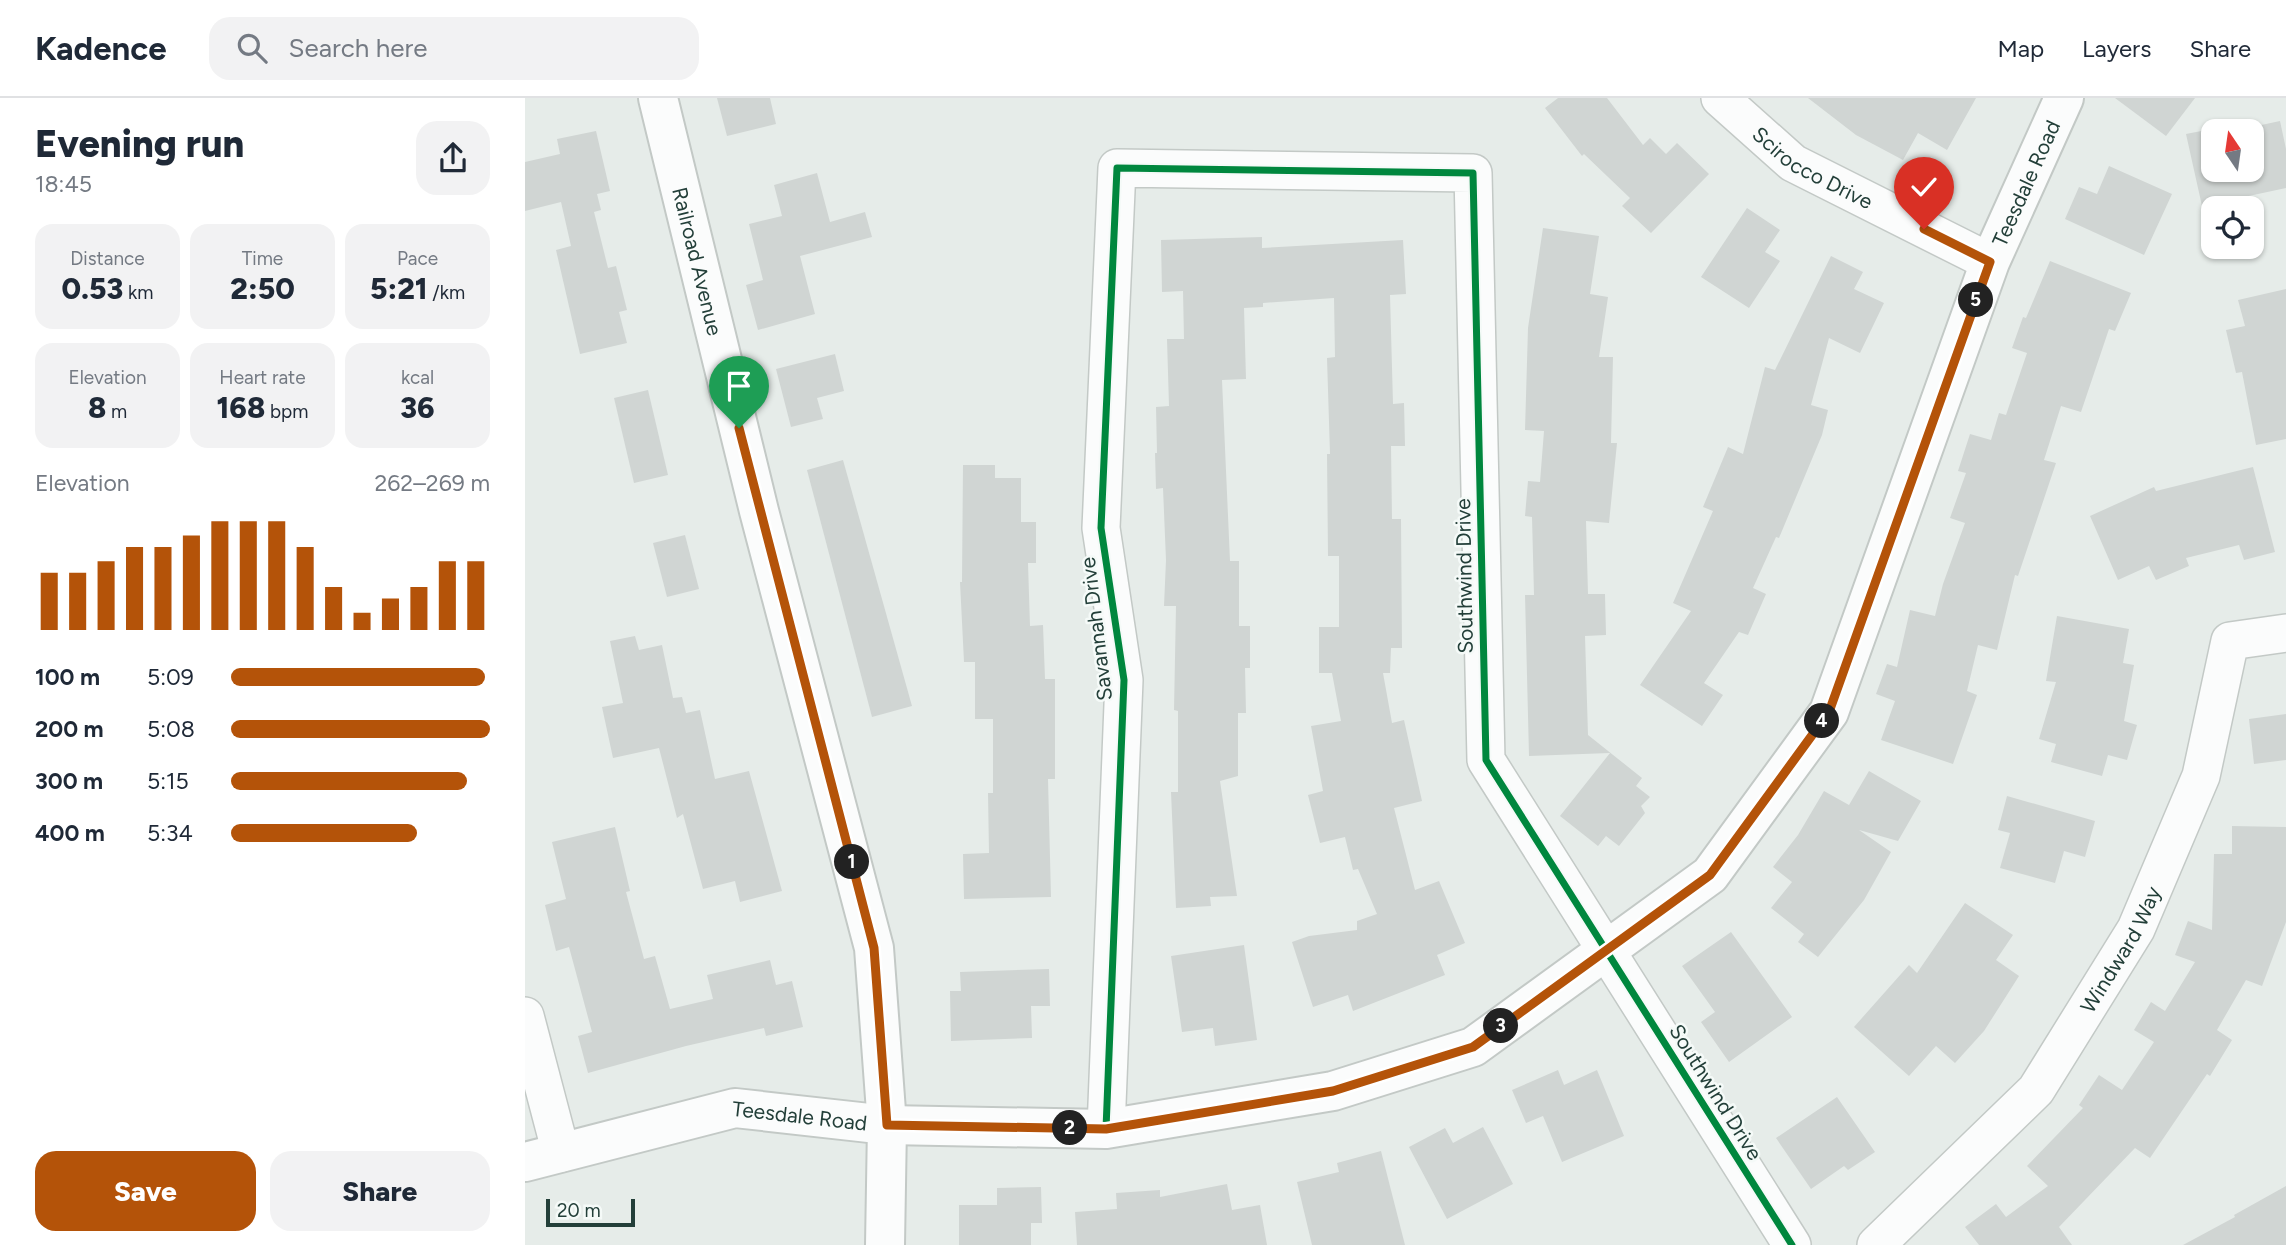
<!DOCTYPE html>
<meta charset="utf-8">
<style>
body{margin:0;font-family:Figtree,sans-serif;background:#f2f2f3;color:#1f2937;height:100vh;display:flex;flex-direction:column;font-size:26px;white-space:nowrap}
*{box-sizing:border-box;margin:0}
p{font-size:23px;color:#747a83}
.icon{flex:none;width:38px;height:38px;fill:none;stroke:currentColor;stroke-width:2;stroke-linecap:round;stroke-linejoin:round}
.map{position:relative;flex:1;overflow:hidden}
.details{display:flex;flex-direction:column;background:#fff;width:525px}
.details>*{flex:none}
.needle{width:46px;rotate:347deg}
.tools{position:absolute;left:1676px;top:21px;display:grid;gap:14px}
.tools a{display:grid;place-items:center;width:63px;height:63px;border-radius:14px;background:#fff;box-shadow:0 2px 5px #0004;font-size:35px}
.scale{position:absolute;left:21px;bottom:18px;width:89px;box-sizing:border-box;padding-left:7px;border:4px solid #233f39;border-top:0;font-size:19px;line-height:24px;white-space:nowrap;color:#233f39;-webkit-text-stroke:5px #f5faf8;paint-order:stroke}
.pin{position:absolute;display:grid;place-items:center;width:60px;height:60px;color:#fff;margin:-72px -30px;border-radius:50% 50% 50% 0;rotate:-45deg;box-shadow:0 0 7px #0007}
.pin .icon{rotate:45deg}
.km{position:absolute;width:35px;height:35px;margin:-18px;border-radius:50%;background:#222;color:#fff;font-size:19px;line-height:35px;text-align:center}
.round{display:grid;place-items:center;flex:none;width:74px;height:74px;border-radius:21px;background:#f2f2f3}
.headline{display:flex;align-items:center;justify-content:space-between;height:119px;padding:0 35px}
h1{font-size:38px;font-weight:800;line-height:52px}
.metrics{display:grid;grid-template-columns:repeat(3,1fr);gap:10px;height:119px;padding:7px 35px}
.metrics div{display:grid;align-content:center;border-radius:18px;background:#f2f2f3;text-align:center}
.metrics b{font-size:30px;font-weight:800}
.metrics small{font-size:19px;font-weight:400}
.metrics p{font-size:19px}
.chart{height:196px;padding:14px 35px}
.chart p{display:flex;justify-content:space-between}
.chart svg{width:100%;height:126px;margin-top:7px;stroke:#b45309;stroke-width:6}
.cta{display:flex;gap:14px;margin-top:auto;padding:14px 35px}
.cta a{flex:1;height:80px;border-radius:21px;background:#b45309;color:#fff;font-size:28px;font-weight:800;line-height:80px;text-align:center}
.cta a+a{background:#f2f2f3;color:#1f2937}
ul{padding:0 35px;list-style:none;font-size:23px}
li{display:grid;grid-template-columns:112px 84px 1fr;align-items:center;height:52px}
li i{height:18px;border-radius:9px;background:#b45309}
header{display:flex;align-items:center;gap:42px;box-sizing:border-box;height:98px;padding:0 35px;background:#fff;border-bottom:2px solid #e0e1e3}
header strong{font-size:33px}
nav{display:flex;gap:38px;margin-inline-start:auto;font-size:24px}
.search{width:490px;height:63px;background:#f2f2f3;display:flex;align-items:center;gap:18px;box-sizing:border-box;padding:0 24px;border-radius:21px;color:#747a83;font-size:26px}
main{display:flex;flex:1;min-height:0}
.map>svg:first-child{display:block}
</style>
<header>
<strong>Kadence</strong>
<div class="search"><svg class="icon" aria-label="search" viewBox="0 0 24 24"><circle cx="10" cy="10" r="6"/><path d="M15 15l6 6"/></svg>Search here</div>
<nav><a>Map</a><a>Layers</a><a>Share</a></nav>
</header>
<main>
<section class="details">
<div class="headline"><div><h1>Evening run</h1><p>18:45</p></div><a class="round"><svg class="icon" aria-label="share" viewBox="0 0 24 24"><path d="M12 15V3M7 8l5-5 5 5M5 13v7h14v-7"/></svg></a></div>
<div class="metrics">
<div><p>Distance</p><b>0.53<small> km</small></b></div>
<div><p>Time</p><b>2:50</b></div>
<div><p>Pace</p><b>5:21<small> /km</small></b></div>
</div>
<div class="metrics">
<div><p>Elevation</p><b>8<small> m</small></b></div>
<div><p>Heart rate</p><b>168<small> bpm</small></b></div>
<div><p>kcal</p><b>36</b></div>
</div>
<div class="chart"><p><span>Elevation</span>262–269 m</p>
<svg viewBox="0 0 160 44" preserveAspectRatio="none"><path d="M5 44V24M15 44V24M25 44V20M35 44V15M45 44V15M55 44V11M65 44V6M75 44V6M85 44V6M95 44V15M105 44V29M115 44V38M125 44V33M135 44V29M145 44V20M155 44V20"/></svg>
</div>
<ul>
<li><b>100 m</b>5:09<i style="width:98%"></i></li>
<li><b>200 m</b>5:08<i style="width:100%"></i></li>
<li><b>300 m</b>5:15<i style="width:91%"></i></li>
<li><b>400 m</b>5:34<i style="width:72%"></i></li>
</ul>
<div class="cta"><a>Save</a><a>Share</a></div>
</section>
<div class="map">
<svg width="1761" height="1147" viewBox="0 0 1761 1147">
<rect width="100%" height="100%" fill="#e6ece9"/>
<g fill="#d0d5d3" fill-rule="evenodd">
<path d="M 192,0 L 245,0 L 251,26 L 202,38 Z"/>
<path d="M 1033,0 L 1082,0 L 1118,47 L 1125,40 L 1141,56 L 1152,45 L 1184,76 L 1126,135 L 1097,108 L 1105,100 L 1059,56 L 1057,58 L 1020,10 Z"/>
<path d="M 1283,0 L 1451,0 L 1422,52 L 1393,35 L 1378,62 L 1331,37 Z"/>
<path d="M 1590,0 L 1670,0 L 1641,38 Z"/>
<path d="M 1727,23 L 1727,29 L 1755,23 L 1761,51 L 1761,90 L 1677,108 L 1661,36 ZM 1689,33 L 1727,33 L 1727,72 L 1689,72 Z"/>
<path d="M 71,33 L 85,93 L 72,96 L 76,112 L 69,114 L 83,170 L 91,168 L 102,212 L 94,214 L 102,245 L 55,256 L 31,152 L 46,148 L 36,104 L 0,113 L 0,64 L 35,56 L 32,41 Z"/>
<path d="M 1584,68 L 1647,96 L 1619,157 L 1540,121 L 1554,89 L 1572,96 Z"/>
<path d="M 292,75 L 305,124 L 340,114 L 347,139 L 275,158 L 290,216 L 233,232 L 221,187 L 238,182 L 224,126 L 257,118 L 249,87 Z"/>
<path d="M 1222,110 L 1255,132 L 1240,154 L 1255,163 L 1224,210 L 1176,179 Z"/>
<path d="M 1018,130 L 1074,138 L 1065,196 L 1083,199 L 1074,259 L 1088,259 L 1086,345 L 1092,345 L 1084,425 L 1061,423 L 1063,496 L 1080,496 L 1081,537 L 1060,538 L 1063,637 L 1117,680 L 1111,688 L 1125,699 L 1116,708 L 1120,715 L 1094,748 L 1081,738 L 1073,748 L 1035,718 L 1085,655 L 1004,658 L 1000,497 L 1009,497 L 1007,419 L 1000,418 L 1003,383 L 1015,384 L 1019,333 L 1000,332 L 1003,230 Z"/>
<path d="M 737,139 L 737,150 L 878,142 L 881,196 L 865,197 L 868,306 L 879,305 L 880,348 L 866,348 L 867,421 L 876,421 L 877,550 L 866,550 L 865,575 L 858,575 L 867,625 L 879,622 L 897,703 L 869,710 L 890,792 L 914,783 L 940,845 L 912,857 L 920,877 L 828,913 L 823,897 L 788,909 L 767,844 L 784,838 L 832,832 L 832,823 L 852,816 L 833,771 L 828,772 L 820,739 L 795,745 L 783,697 L 798,693 L 786,628 L 816,623 L 807,575 L 794,575 L 794,529 L 814,529 L 814,458 L 803,458 L 802,356 L 805,356 L 802,260 L 810,259 L 809,200 L 738,205 L 738,209 L 719,210 L 721,281 L 697,282 L 705,463 L 714,463 L 714,528 L 725,528 L 725,570 L 720,570 L 721,615 L 713,615 L 713,678 L 695,683 L 712,798 L 685,799 L 686,808 L 651,810 L 646,694 L 653,694 L 653,613 L 649,612 L 651,508 L 639,508 L 641,462 L 638,390 L 631,391 L 630,355 L 632,355 L 631,309 L 644,308 L 642,241 L 659,241 L 658,193 L 637,194 L 636,142 Z"/>
<path d="M 1306,158 L 1338,174 L 1329,191 L 1359,205 L 1335,255 L 1304,240 L 1286,307 L 1303,312 L 1297,337 L 1254,440 L 1251,439 L 1228,490 L 1241,496 L 1223,537 L 1214,534 L 1179,585 L 1198,597 L 1177,628 L 1115,587 L 1166,513 L 1148,505 L 1188,413 L 1178,409 L 1203,349 L 1218,356 L 1240,269 L 1250,272 Z"/>
<path d="M 1525,163 L 1606,195 L 1590,233 L 1584,231 L 1556,314 L 1536,308 L 1519,362 L 1531,365 L 1493,478 L 1490,477 L 1472,552 L 1453,547 L 1442,593 L 1452,597 L 1428,666 L 1356,642 L 1370,603 L 1351,596 L 1362,566 L 1372,569 L 1385,512 L 1410,518 L 1418,486 L 1440,425 L 1425,420 L 1441,375 L 1433,373 L 1445,336 L 1466,342 L 1474,315 L 1481,317 L 1502,255 L 1487,250 L 1498,219 L 1501,220 Z"/>
<path d="M 1761,191 L 1761,341 L 1731,347 L 1717,274 L 1711,275 L 1701,232 L 1720,228 L 1713,202 Z"/>
<path d="M 310,256 L 319,293 L 292,300 L 298,321 L 266,329 L 251,271 Z"/>
<path d="M 123,292 L 143,377 L 109,385 L 89,300 Z"/>
<path d="M 318,362 L 387,608 L 347,619 L 282,372 Z"/>
<path d="M 438,367 L 470,367 L 470,380 L 496,380 L 496,424 L 511,424 L 511,465 L 503,465 L 505,528 L 518,527 L 520,581 L 530,581 L 530,681 L 523,681 L 526,799 L 439,801 L 438,756 L 464,755 L 463,695 L 468,695 L 468,621 L 450,621 L 450,564 L 439,564 L 435,484 L 437,484 Z"/>
<path d="M 1728,369 L 1750,454 L 1719,462 L 1714,447 L 1661,460 L 1664,468 L 1631,482 L 1624,468 L 1593,482 L 1565,418 L 1629,389 L 1631,393 Z"/>
<path d="M 160,437 L 174,491 L 142,499 L 128,445 Z"/>
<path d="M 1532,518 L 1604,531 L 1598,565 L 1609,567 L 1599,623 L 1612,627 L 1602,662 L 1583,657 L 1577,678 L 1526,664 L 1531,646 L 1514,641 L 1531,584 L 1521,583 Z"/>
<path d="M 110,538 L 114,552 L 137,547 L 148,600 L 157,599 L 161,615 L 175,612 L 190,681 L 224,673 L 257,793 L 215,804 L 210,783 L 178,791 L 158,716 L 152,720 L 134,650 L 88,660 L 77,609 L 98,605 L 85,543 Z"/>
<path d="M 1761,616 L 1761,662 L 1729,666 L 1724,621 Z"/>
<path d="M 1344,673 L 1396,703 L 1373,743 L 1334,732 L 1366,754 L 1339,802 L 1293,859 L 1273,844 L 1279,836 L 1246,810 L 1267,784 L 1248,769 L 1273,737 L 1299,693 L 1324,707 Z"/>
<path d="M 1482,698 L 1570,723 L 1560,759 L 1539,753 L 1530,785 L 1475,770 L 1485,735 L 1473,732 Z"/>
<path d="M 1707,728 L 1761,729 L 1761,824 L 1737,888 L 1721,882 L 1692,932 L 1707,942 L 1685,978 L 1682,976 L 1625,1060 L 1610,1050 L 1534,1129 L 1547,1147 L 1454,1147 L 1440,1129 L 1471,1106 L 1481,1119 L 1523,1088 L 1502,1068 L 1558,1010 L 1554,1007 L 1574,977 L 1597,992 L 1629,944 L 1609,932 L 1626,904 L 1640,913 L 1670,864 L 1650,857 L 1663,823 L 1687,832 L 1689,756 L 1707,756 Z"/>
<path d="M 90,729 L 105,793 L 101,794 L 119,861 L 130,858 L 145,911 L 188,901 L 182,877 L 245,862 L 251,887 L 267,883 L 278,929 L 241,938 L 239,930 L 161,948 L 63,975 L 53,938 L 67,934 L 44,849 L 31,853 L 20,807 L 41,801 L 27,744 Z"/>
<path d="M 1440,805 L 1488,837 L 1471,862 L 1494,878 L 1459,933 L 1430,965 L 1411,948 L 1384,978 L 1329,929 L 1384,867 L 1392,875 Z"/>
<path d="M 1206,834 L 1267,919 L 1204,964 L 1176,924 L 1190,914 L 1157,868 Z"/>
<path d="M 719,847 L 732,942 L 690,948 L 688,930 L 657,934 L 646,858 Z"/>
<path d="M 524,871 L 525,908 L 506,908 L 507,940 L 426,943 L 425,893 L 436,893 L 435,874 Z"/>
<path d="M 1033,972 L 1039,987 L 1072,972 L 1099,1038 L 1037,1064 L 1018,1018 L 1001,1025 L 987,992 Z"/>
<path d="M 1312,999 L 1350,1054 L 1323,1072 L 1319,1068 L 1286,1091 L 1251,1040 Z"/>
<path d="M 958,1029 L 988,1086 L 922,1121 L 884,1049 L 920,1030 L 928,1045 Z"/>
<path d="M 856,1053 L 880,1147 L 787,1147 L 772,1084 L 814,1074 L 812,1065 Z"/>
<path d="M 702,1086 L 707,1112 L 735,1107 L 742,1147 L 552,1147 L 550,1114 L 592,1111 L 591,1095 L 635,1092 L 635,1099 Z"/>
<path d="M 1761,1088 L 1761,1147 L 1658,1147 L 1710,1119 L 1709,1117 Z"/>
<path d="M 516,1089 L 517,1125 L 506,1125 L 506,1147 L 434,1147 L 434,1107 L 472,1107 L 472,1090 Z"/>
</g>
<g fill="none" stroke-linecap="round" stroke-linejoin="round">
<g stroke="#c3c9c6" stroke-width="40">
<g id="minor">
<path id="s1" d="M 1195,0 L 1268,65 L 1465,164"/>
<path d="M 0,918 L 36,1055"/>
<path d="M 581,1031 L 599,582 L 576,430 L 592,70 L 948,75 L 961,662 L 1267,1147"/>
<path id="s2" d="M 1351,1147 L 1511,992 L 1611,831 L 1676,678 L 1705,543 L 1761,535"/>
</g>
</g>
<g stroke="#c3c9c6" stroke-width="42">
<g id="tertiary">
<path id="s3" d="M 133,0 L 234,413 L 349,850 L 362,1027 L 360,1147"/>
<path id="s4" d="M 0,1064 L 210,1010 L 362,1027 L 581,1031 L 808,993 L 948,949 L 1185,777 L 1304,614 L 1465,164 L 1539,0"/>
</g>
</g>
<use href="#minor" stroke="#fbfcfc" stroke-width="37"/>
<use href="#tertiary" stroke="#fbfcfc" stroke-width="38"/>
<g stroke="#f5faf8" stroke-width="11">
<path id="cycleway" d="M 581,1031 L 599,582 L 576,430 L 592,70 L 948,75 L 961,662 L 1267,1147"/>
</g>
<use href="#cycleway" stroke="#00873e" stroke-width="7"/>
</g>
<g fill="none" stroke-linecap="round" stroke-linejoin="round">
<g stroke="#fff" stroke-width="14">
<path id="route" d="M 214,330 L 349,850 L 362,1027 L 581,1031 L 808,993 L 948,949 L 1185,777 L 1304,614 L 1465,164 L 1399,131"/>
</g>
<use href="#route" stroke="#b45309" stroke-width="9"/>
</g>
<g text-anchor="middle" dominant-baseline="central" stroke-width="5" stroke-linejoin="round" paint-order="stroke">
<g font-size="21" fill="#233f39" stroke="#f5faf8">
<text stroke="none"><textPath href="#s1" startOffset="117">Scirocco Drive</textPath></text>
<text stroke="none"><textPath href="#s4" startOffset="2025">Teesdale Road</textPath></text>
<text stroke="none"><textPath href="#s3" startOffset="168">Railroad Avenue</textPath></text>
<text transform="translate(939 478) rotate(-91)">Southwind Drive</text>
<text transform="translate(571 531) rotate(-97)">Savannah Drive</text>
<text stroke="none"><textPath href="#s2" startOffset="387">Windward Way</textPath></text>
<text transform="translate(1191 994) rotate(58)">Southwind Drive</text>
<text stroke="none"><textPath href="#s4" startOffset="282">Teesdale Road</textPath></text>
</g>
</g>
</svg>
<div class="tools">
<a><svg class="needle" viewBox="-14 -14 28 28"><path d="M0-13l5 13h-10z" fill="#e53935"/><path d="M0 13l5-13h-10z" fill="#747a83"/></svg></a>
<a><svg class="icon" aria-label="locate" viewBox="0 0 24 24"><circle cx="12" cy="12" r="6"/><path d="M12 2v4M12 18v4M2 12h4M18 12h4"/></svg></a>
</div>
<div class="scale">20 m</div>
<div class="pin" style="left:214px;top:330px;background:#1e9e55"><svg class="icon" aria-label="arrive" viewBox="0 0 24 24"><path d="M6 21V4h12l-3 4 3 4H6"/></svg></div>
<div class="pin" style="left:1399px;top:131px;background:#d93025"><svg class="icon" aria-label="check" viewBox="0 0 24 24"><path d="M5 12l5 5 9-10"/></svg></div>
<b class="km" style="left:327px;top:764px">1</b>
<b class="km" style="left:545px;top:1030px">2</b>
<b class="km" style="left:976px;top:928px">3</b>
<b class="km" style="left:1297px;top:623px">4</b>
<b class="km" style="left:1451px;top:202px">5</b>
</div>
</main>
